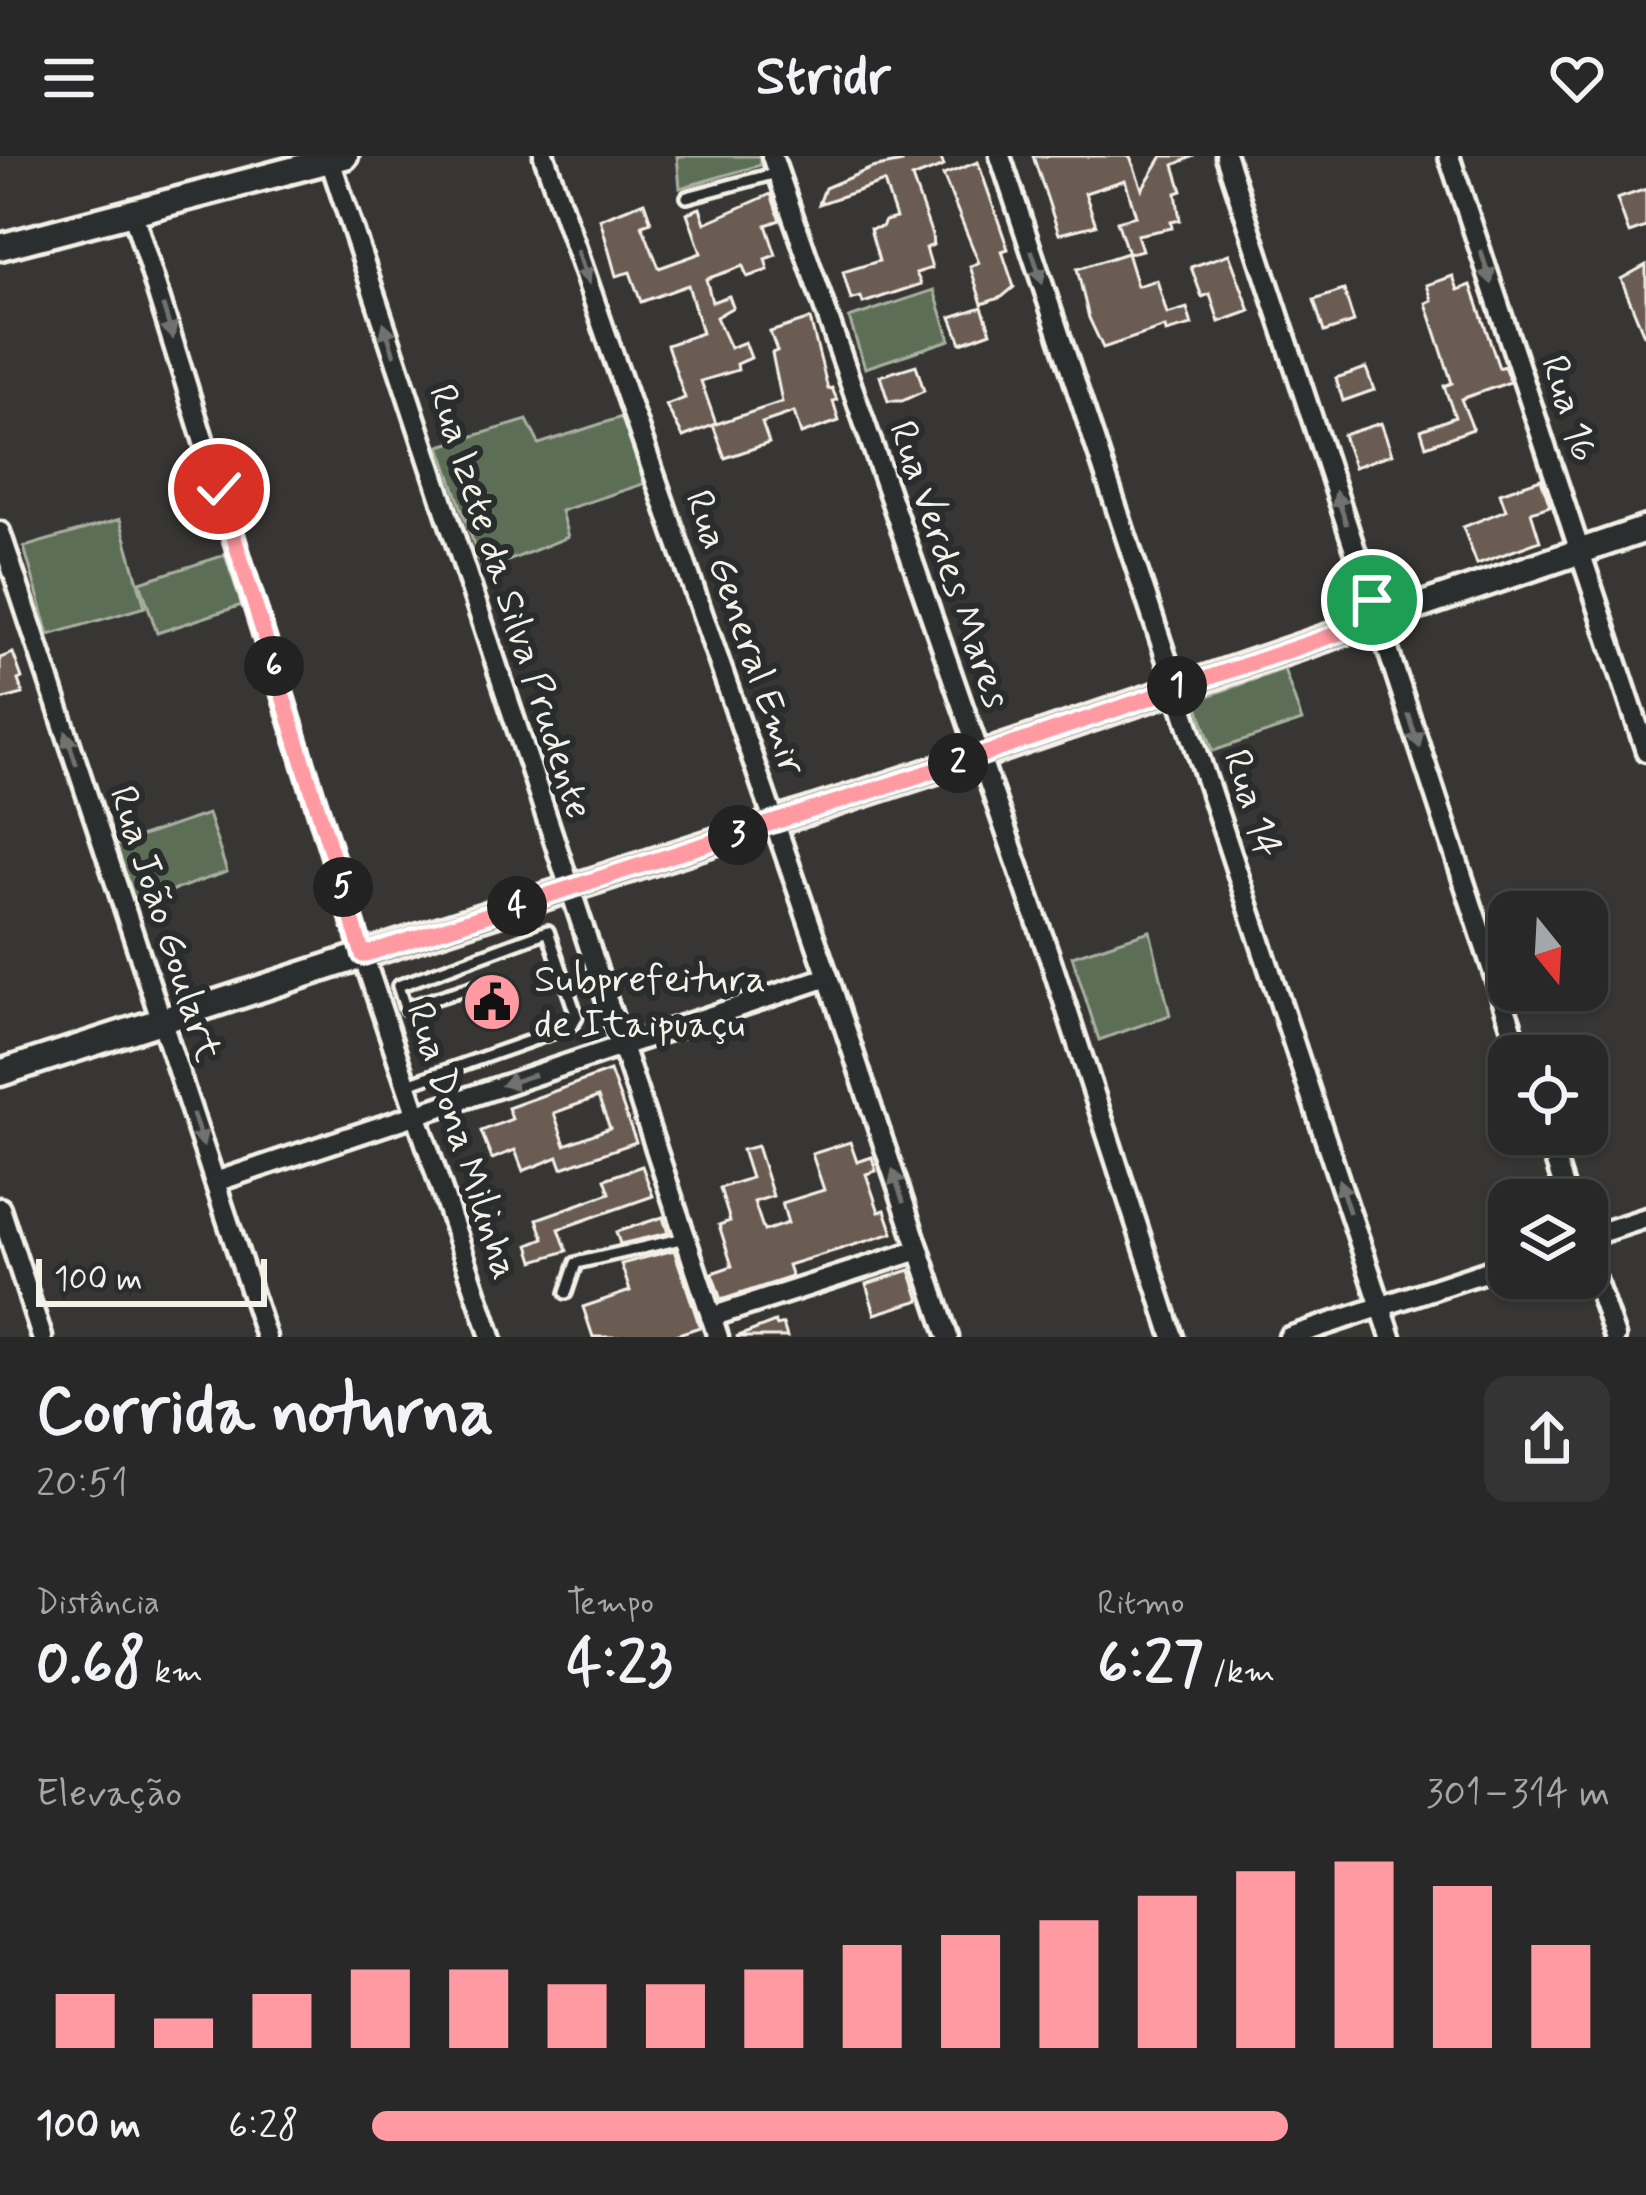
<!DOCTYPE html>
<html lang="pt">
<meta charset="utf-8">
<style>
body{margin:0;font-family:Mynerve,sans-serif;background:#353434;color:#f1f3f6;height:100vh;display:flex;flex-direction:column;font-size:45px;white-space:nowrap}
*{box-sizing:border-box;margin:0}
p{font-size:39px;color:#a5a6a8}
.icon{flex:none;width:66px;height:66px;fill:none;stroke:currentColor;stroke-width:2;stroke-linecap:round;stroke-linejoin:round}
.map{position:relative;height:1181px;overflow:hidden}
.drawer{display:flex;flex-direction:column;background:#292828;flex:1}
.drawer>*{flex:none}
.needle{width:78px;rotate:162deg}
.buttons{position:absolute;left:1488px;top:735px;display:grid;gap:24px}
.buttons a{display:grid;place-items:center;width:120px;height:120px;border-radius:24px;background:#292828;box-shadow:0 3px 9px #0004,0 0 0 3px #454445;font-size:60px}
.scale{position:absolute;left:36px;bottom:30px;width:231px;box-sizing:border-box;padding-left:12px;border:6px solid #f4f1e8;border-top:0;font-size:33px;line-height:42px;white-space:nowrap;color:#f4f1e8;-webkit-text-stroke:9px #2a2d2e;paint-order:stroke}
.pin{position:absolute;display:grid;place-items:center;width:102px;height:102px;color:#fff;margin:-51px;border:6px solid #fff;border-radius:50%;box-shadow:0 3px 12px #0007}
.km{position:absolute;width:60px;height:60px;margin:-30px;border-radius:50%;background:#222;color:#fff;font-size:33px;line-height:60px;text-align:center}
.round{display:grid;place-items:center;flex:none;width:126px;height:126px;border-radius:24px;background:#353434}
.overview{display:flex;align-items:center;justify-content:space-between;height:204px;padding:0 36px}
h1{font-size:66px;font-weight:700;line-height:90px}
.metrics{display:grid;grid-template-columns:repeat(3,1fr);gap:18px;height:204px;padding:12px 36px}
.metrics div{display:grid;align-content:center}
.metrics b{font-size:60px;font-weight:700}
.metrics small{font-size:33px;font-weight:400}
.metrics p{font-size:33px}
.chart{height:336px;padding:24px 36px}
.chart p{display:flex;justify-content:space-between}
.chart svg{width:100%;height:216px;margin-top:12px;stroke:#ff9aa2;stroke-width:6}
ul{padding:0 36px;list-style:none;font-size:39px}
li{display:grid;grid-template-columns:192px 144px 1fr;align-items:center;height:90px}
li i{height:30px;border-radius:15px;background:#ff9aa2}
header{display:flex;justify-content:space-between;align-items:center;height:156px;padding:0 36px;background:#292828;font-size:54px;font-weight:700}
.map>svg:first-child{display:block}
</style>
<header><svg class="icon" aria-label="menu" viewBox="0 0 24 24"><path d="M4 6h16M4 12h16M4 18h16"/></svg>Stridr<svg class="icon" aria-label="heart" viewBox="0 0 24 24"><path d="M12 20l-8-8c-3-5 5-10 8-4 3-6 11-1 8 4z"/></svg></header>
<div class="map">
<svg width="1646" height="1181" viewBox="0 0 1646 1181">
<rect width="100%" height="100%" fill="#373635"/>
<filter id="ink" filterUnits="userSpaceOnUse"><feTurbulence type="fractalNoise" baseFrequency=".00833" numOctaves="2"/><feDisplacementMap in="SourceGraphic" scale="24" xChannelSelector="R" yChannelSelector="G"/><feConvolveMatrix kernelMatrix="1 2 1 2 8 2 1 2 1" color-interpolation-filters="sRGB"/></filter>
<g filter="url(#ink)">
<g fill="#5d6e57" stroke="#a8b0a0" stroke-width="3">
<path d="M 677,0 L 761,0 L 764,8 L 680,32 Z"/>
<path d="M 934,134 L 950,184 L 865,212 L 849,162 Z"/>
<path d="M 625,260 L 646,327 L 561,355 L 568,381 L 483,415 L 440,290 L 527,264 L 539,288 Z"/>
<path d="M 120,363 L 145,451 L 49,479 L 24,391 Z"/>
<path d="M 225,399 L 242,449 L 157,477 L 140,426 Z"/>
<path d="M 1284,513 L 1302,565 L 1213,595 L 1196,544 Z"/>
<path d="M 208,658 L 227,716 L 135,747 L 115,689 Z"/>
<path d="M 1150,775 L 1170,859 L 1099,884 L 1072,800 Z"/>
</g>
<g fill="#6a5c52" stroke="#f4f1e8" stroke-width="3" fill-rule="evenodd">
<path d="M 900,0 L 940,0 L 944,10 L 912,22 L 932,79 L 933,89 L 926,92 L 932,112 L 916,117 L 921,128 L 863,147 L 861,141 L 851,144 L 843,116 L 879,105 L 870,73 L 882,71 L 885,65 L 896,62 L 884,26 L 819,48 L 825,32 L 872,12 L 902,6 Z"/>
<path d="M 1033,0 L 1130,0 L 1142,33 L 1162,0 L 1194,0 L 1174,9 L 1182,35 L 1176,37 L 1180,64 L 1171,66 L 1172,72 L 1137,79 L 1142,94 L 1128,98 L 1117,65 L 1136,60 L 1125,24 L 1085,37 L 1096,69 L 1059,78 Z"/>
<path d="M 978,6 L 1008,93 L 1002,95 L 1014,131 L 1002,141 L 982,148 L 970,110 L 979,107 L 943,19 Z"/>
<path d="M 1646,33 L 1646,71 L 1629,77 L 1617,43 Z"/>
<path d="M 771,38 L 780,64 L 766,69 L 776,99 L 765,103 L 768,114 L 747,121 L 743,110 L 706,123 L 712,146 L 729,140 L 733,151 L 716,161 L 730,192 L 745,186 L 751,202 L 737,208 L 738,214 L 701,225 L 716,268 L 683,281 L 666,249 L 685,242 L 667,189 L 702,177 L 688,129 L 641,146 L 630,116 L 616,120 L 600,63 L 644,46 L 651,66 L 642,69 L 659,112 L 701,97 L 687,57 L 700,52 L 705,67 Z"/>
<path d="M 1127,97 L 1137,130 L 1157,124 L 1167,158 L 1187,152 L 1192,169 L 1166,176 L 1165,171 L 1103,192 L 1089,162 L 1077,113 Z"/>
<path d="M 1229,98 L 1250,155 L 1219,166 L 1210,138 L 1202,141 L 1191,111 Z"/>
<path d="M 1646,109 L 1646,179 L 1644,179 L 1621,123 Z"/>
<path d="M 1453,120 L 1458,134 L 1471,129 L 1499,212 L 1504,210 L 1510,226 L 1461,243 L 1473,273 L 1426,290 L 1421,274 L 1455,261 L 1444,230 L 1452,227 L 1426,147 L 1432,144 L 1427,129 Z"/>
<path d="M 1344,134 L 1354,166 L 1324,176 L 1314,144 Z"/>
<path d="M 982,151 L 991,176 L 961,187 L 951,161 Z"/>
<path d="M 810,163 L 828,233 L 832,232 L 837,244 L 833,245 L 839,265 L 801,278 L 794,256 L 762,267 L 769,287 L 725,302 L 713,269 L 782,246 L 772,197 L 777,195 L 770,176 Z"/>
<path d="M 916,209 L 924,235 L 902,245 L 888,245 L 880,220 Z"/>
<path d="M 1366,212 L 1374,234 L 1343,245 L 1336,222 Z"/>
<path d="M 1381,267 L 1392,298 L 1354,311 L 1343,279 Z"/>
<path d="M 1541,323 L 1550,350 L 1531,356 L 1540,385 L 1477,408 L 1463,371 L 1506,354 L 1500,337 Z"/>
<path d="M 13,497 L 22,522 L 18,524 L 23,538 L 0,544 L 0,502 Z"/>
<path d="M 610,915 L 636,986 L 562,1012 L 558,1001 L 523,1015 L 515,994 L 492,1003 L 481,975 L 512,963 L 508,952 ZM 598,941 L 610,972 L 565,989 L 554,957 Z"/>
<path d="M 850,986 L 857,1006 L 872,1001 L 876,1015 L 866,1018 L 879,1056 L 885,1054 L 893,1077 L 788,1109 L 792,1121 L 721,1144 L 712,1117 L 732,1110 L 719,1069 L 730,1065 L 720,1032 L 751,1022 L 742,994 L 757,990 L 773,1040 L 754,1046 L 764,1075 L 788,1067 L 782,1047 L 824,1034 L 812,998 Z"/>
<path d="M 642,1010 L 653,1040 L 559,1073 L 567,1095 L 534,1105 L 529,1089 L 544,1083 L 537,1063 L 610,1037 L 605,1023 Z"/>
<path d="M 663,1061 L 668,1077 L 620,1088 L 616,1076 Z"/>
<path d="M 674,1094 L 700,1171 L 669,1181 L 593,1181 L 583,1151 L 630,1135 L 621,1108 Z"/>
<path d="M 910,1114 L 920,1144 L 875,1158 L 866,1128 Z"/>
<path d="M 775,1166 L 777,1170 L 783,1168 L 787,1181 L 736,1181 Z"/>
</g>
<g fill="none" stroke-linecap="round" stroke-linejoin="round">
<g stroke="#f4f1e8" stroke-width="18">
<g id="lane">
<path d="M 687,41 L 777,17"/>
<path d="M 408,928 L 555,876 L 573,868 L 577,861 L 548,775 L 398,830 L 405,852 L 484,827"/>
<path d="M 566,1137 L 576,1107 L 685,1082"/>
</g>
</g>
<g stroke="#f4f1e8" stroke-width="27">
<g id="street">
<path d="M 544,0 L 828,821 L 948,1181"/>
<path d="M 772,0 L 1052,808 L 1173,1181"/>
<path d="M 1000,0 L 1391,1181"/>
<path d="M 1226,0 L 1521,900"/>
<path d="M 1449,0 L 1646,595"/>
<path d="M 330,4 L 718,1181"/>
<path d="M 132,54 L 363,799 L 491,1181"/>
<path d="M 0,376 L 266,1181"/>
<path d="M 1547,978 L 1568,1044"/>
<path d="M 215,1026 L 828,821"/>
<path d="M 0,1052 L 42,1181"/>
<path d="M 1587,1081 L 1646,1062"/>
<path d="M 1587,1100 L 1615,1181"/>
<path d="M 711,1161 L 919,1094"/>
<path d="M 1289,1181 L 1509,1108"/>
</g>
</g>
<g stroke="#f4f1e8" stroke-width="33">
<g id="secondary">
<path d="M 0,91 L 345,0"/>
<path d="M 0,917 L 979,600 L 1646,373"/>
</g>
</g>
<use href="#lane" stroke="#2a2d2e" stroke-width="9"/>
<use href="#street" stroke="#2a2d2e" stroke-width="18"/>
<use href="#secondary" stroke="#2a2d2e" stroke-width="24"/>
</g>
<defs><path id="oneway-solid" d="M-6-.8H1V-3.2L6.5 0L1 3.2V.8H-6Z" transform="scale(3)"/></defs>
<g fill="#71726f">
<use href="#oneway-solid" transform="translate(583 111) rotate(71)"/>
<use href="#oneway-solid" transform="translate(1037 111) rotate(72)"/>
<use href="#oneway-solid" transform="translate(1486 111) rotate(72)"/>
<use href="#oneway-solid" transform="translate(168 166) rotate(73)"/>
<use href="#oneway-solid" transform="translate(389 183) rotate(-108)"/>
<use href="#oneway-solid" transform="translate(1341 352) rotate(-108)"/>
<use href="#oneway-solid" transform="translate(1414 575) rotate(72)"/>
<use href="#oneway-solid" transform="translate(71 592) rotate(-108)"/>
<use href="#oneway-solid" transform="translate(518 924) rotate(162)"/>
<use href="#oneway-solid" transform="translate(198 974) rotate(72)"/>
<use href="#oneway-solid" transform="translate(898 1030) rotate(-108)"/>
<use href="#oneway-solid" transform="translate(1344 1040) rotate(-108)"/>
</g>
</g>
<g fill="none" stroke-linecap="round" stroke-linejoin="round" filter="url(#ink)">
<g stroke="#fff" stroke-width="24">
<path id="route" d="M 219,333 L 363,799 L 979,600 L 1378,464 L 1372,444"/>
</g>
<use href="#route" stroke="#ff9aa2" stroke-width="15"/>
</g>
<defs>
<g id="civic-disc" transform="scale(3)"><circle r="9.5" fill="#ff9aa2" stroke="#2a2d2e"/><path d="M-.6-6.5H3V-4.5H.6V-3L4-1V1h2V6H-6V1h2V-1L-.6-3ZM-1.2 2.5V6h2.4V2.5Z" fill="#111"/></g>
</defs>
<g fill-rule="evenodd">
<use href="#civic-disc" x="492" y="846"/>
</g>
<g text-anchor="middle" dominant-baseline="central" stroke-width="12" stroke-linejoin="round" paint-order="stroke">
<g font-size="39" fill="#f4f1e8" stroke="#2a2d2e">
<text transform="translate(1568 253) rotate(72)">Rua 16</text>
<text transform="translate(948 409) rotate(71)">Rua Verdes Mares</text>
<text transform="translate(509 446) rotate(72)">Rua Izete da Silva Prudente</text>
<text transform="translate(744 477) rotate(71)">Rua General Emir</text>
<text transform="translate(1251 648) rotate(72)">Rua 14</text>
<text transform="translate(164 768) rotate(72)">Rua João Goulart</text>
<text transform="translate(461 985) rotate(72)">Rua Dona Milinha</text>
</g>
<g font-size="39" fill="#f4f1e8" stroke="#2a2d2e" text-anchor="start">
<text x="534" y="824">Subprefeitura<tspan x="534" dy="45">de Itaipuaçu</tspan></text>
</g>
</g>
</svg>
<div class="buttons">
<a><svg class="needle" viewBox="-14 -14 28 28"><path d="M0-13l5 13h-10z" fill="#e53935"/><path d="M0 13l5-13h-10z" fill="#a5a6a8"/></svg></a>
<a><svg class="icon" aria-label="locate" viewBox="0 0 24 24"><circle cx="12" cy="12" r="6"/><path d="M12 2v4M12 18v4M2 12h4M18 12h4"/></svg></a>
<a><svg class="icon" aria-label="layers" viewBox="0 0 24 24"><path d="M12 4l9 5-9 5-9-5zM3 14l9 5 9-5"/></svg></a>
</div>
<div class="scale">100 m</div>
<div class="pin" style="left:1372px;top:444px;background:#1e9e55"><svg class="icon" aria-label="arrive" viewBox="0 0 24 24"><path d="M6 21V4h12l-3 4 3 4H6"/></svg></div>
<div class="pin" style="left:219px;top:333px;background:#d93025"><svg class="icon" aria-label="check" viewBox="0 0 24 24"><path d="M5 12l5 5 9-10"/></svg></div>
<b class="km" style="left:1177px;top:530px">1</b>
<b class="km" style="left:958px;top:607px">2</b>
<b class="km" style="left:738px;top:679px">3</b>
<b class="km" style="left:517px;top:750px">4</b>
<b class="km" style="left:343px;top:731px">5</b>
<b class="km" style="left:274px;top:510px">6</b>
</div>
<section class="drawer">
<div class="overview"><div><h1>Corrida noturna</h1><p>20:51</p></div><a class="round"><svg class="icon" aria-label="share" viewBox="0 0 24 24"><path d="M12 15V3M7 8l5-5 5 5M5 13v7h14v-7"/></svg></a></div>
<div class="metrics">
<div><p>Distância</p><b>0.68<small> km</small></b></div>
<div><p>Tempo</p><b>4:23</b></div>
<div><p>Ritmo</p><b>6:27<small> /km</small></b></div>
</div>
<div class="chart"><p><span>Elevação</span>301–314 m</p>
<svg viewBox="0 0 160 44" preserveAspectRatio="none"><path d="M5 44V33M15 44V38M25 44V33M35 44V28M45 44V28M55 44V31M65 44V31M75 44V28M85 44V23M95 44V21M105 44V18M115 44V13M125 44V8M135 44V6M145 44V11M155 44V23"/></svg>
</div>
<ul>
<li><b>100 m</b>6:28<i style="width:74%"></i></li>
</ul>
</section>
